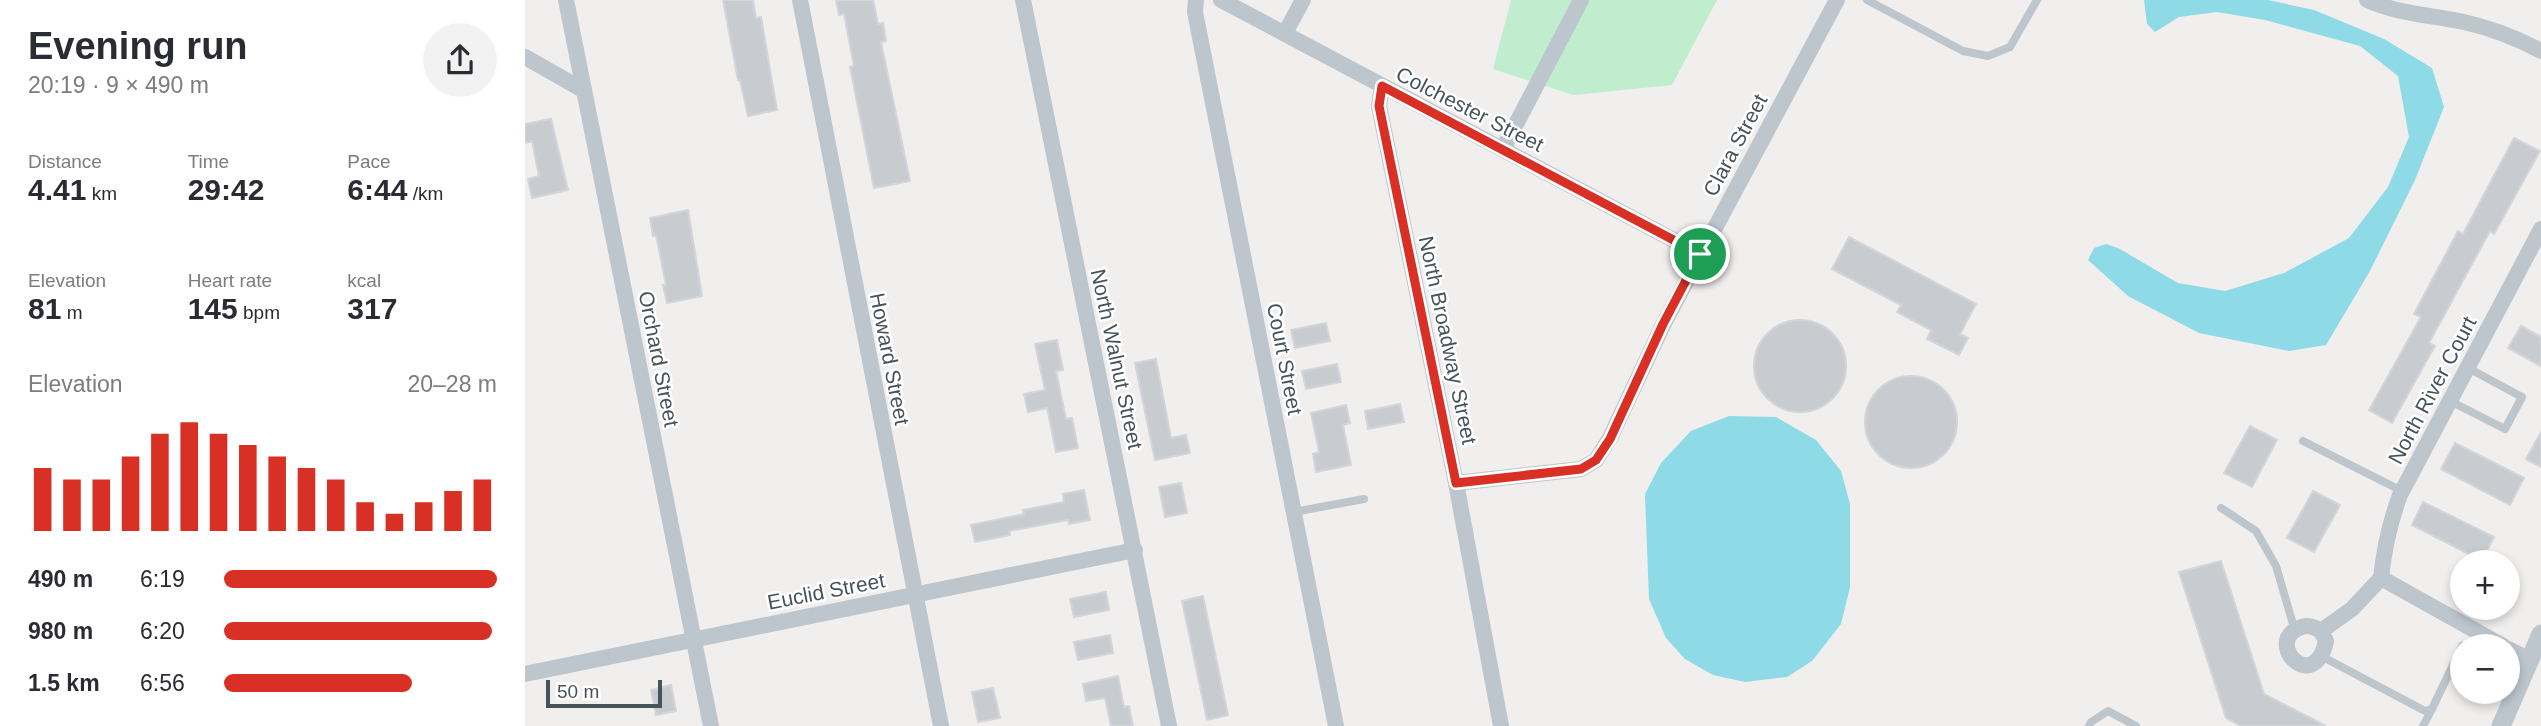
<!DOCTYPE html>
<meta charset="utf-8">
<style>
body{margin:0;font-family:Helvetica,sans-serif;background:#f2f2f3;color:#2b2b33;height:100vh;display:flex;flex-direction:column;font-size:26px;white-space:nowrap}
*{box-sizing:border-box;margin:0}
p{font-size:23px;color:#7c7c81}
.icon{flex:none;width:38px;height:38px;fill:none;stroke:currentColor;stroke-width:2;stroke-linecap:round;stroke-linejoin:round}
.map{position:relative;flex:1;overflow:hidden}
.sheet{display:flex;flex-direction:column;background:#fff;width:525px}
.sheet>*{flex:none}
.tools{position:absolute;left:1925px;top:550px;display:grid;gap:14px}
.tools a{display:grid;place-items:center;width:70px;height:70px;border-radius:50%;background:#fff;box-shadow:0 4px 10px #0003;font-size:35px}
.scale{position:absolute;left:21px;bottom:18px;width:116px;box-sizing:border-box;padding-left:7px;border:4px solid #47535b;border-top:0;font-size:19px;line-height:24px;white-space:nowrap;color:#47535b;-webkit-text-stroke:5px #fff;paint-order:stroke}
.pin{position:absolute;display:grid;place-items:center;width:60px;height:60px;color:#fff;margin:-30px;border:4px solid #fff;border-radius:50%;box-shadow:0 2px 7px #0007}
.round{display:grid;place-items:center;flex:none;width:74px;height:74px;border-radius:37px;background:#f2f2f3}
.overview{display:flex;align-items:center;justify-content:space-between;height:119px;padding:0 28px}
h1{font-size:38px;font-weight:700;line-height:52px}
.stats{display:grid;grid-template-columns:repeat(3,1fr);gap:10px;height:119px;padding:7px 28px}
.stats div{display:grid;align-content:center}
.stats b{font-size:30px;font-weight:700}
.stats small{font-size:19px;font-weight:400}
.stats p{font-size:19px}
.chart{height:196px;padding:14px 28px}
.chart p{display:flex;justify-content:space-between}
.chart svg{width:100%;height:126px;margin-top:7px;stroke:#d93025;stroke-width:6}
ul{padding:0 28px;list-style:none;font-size:23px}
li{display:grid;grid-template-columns:112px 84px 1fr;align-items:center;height:52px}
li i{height:18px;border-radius:9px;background:#d93025}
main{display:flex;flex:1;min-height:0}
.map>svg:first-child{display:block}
</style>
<main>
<section class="sheet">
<div class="overview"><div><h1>Evening run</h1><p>20:19 · 9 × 490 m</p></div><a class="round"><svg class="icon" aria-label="share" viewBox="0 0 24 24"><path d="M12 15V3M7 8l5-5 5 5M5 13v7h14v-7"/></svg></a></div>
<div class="stats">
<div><p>Distance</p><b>4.41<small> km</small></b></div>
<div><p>Time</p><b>29:42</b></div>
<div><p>Pace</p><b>6:44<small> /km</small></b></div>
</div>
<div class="stats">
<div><p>Elevation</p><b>81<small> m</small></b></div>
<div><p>Heart rate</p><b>145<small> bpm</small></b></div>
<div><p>kcal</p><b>317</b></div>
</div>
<div class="chart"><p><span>Elevation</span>20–28 m</p>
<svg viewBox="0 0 160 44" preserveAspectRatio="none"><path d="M5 44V22M15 44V26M25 44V26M35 44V18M45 44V10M55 44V6M65 44V10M75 44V14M85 44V18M95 44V22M105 44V26M115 44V34M125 44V38M135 44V34M145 44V30M155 44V26"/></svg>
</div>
<ul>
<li><b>490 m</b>6:19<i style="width:100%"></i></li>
<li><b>980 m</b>6:20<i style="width:98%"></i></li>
<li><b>1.5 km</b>6:56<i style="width:69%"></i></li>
</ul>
</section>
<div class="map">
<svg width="2016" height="726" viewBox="0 0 2016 726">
<rect width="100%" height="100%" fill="#f1eeee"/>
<path fill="#bfedce" d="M 986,0 L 1192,0 L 1147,85 L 1048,95 L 968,69 Z"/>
<g fill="#8edae7">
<path d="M 1619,0 L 1743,0 L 1789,10 L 1859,39 L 1907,68 L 1919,107 L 1890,180 L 1845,271 L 1801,345 L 1764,351 L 1674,333 L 1603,296 L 1563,260 L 1569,248 L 1581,244 L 1593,248 L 1653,283 L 1700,291 L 1759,273 L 1824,238 L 1863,187 L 1884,137 L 1873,76 L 1835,46 L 1740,20 L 1692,12 L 1654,17 L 1630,32 L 1622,24 Z"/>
<path d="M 1204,416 L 1251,417 L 1291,440 L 1316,471 L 1325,504 L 1325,587 L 1316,624 L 1287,661 L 1262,677 L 1220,682 L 1188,675 L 1160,659 L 1141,638 L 1124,599 L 1120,494 L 1136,463 L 1166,431 Z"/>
</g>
<g fill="#c8ccd1" stroke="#d3d5da" stroke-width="2">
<path d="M 198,0 L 228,0 L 231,18 L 236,17 L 252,110 L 223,116 L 215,80 L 213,80 Z"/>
<path d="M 311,0 L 348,0 L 353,24 L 358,23 L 361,41 L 356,42 L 385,181 L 349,188 L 325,67 L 329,66 L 319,14 L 314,15 Z"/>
<path d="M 26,119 L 43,190 L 7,198 L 3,179 L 14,176 L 7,141 L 0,143 L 0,124 Z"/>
<path d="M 1989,138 L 2015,151 L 1969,234 L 1965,231 L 1904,343 L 1910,346 L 1867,423 L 1844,410 L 1896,317 L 1889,314 L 1933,231 L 1938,234 Z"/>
<path d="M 163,210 L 177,296 L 142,303 L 138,285 L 141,285 L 131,235 L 128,236 L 125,218 Z"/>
<path d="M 1324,237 L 1451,304 L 1435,334 L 1443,338 L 1434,355 L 1402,339 L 1406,330 L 1372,312 L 1376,305 L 1307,269 Z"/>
<circle cx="1275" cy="366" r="46"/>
<path d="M 801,323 L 805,341 L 770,348 L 766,330 Z"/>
<path d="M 1996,326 L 2016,337 L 2016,366 L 1983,348 Z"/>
<path d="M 532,340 L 538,370 L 531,371 L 541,419 L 547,418 L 553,448 L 531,452 L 522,408 L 503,412 L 499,394 L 520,390 L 510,344 Z"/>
<path d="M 631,359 L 646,438 L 661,435 L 665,453 L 630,460 L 610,363 Z"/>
<path d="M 812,364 L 816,382 L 781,389 L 777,371 Z"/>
<circle cx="1386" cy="422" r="46"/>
<path d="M 875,404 L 879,422 L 843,429 L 840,411 Z"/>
<path d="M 821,405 L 825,423 L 818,425 L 826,465 L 791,472 L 788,454 L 794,452 L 786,413 Z"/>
<path d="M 1725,426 L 1752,440 L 1727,487 L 1699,473 Z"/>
<path d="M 2016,432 L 2016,467 L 2001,459 Z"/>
<path d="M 1930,443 L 1999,478 L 1985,505 L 1916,469 Z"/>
<path d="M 656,483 L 662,513 L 640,517 L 634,487 Z"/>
<path d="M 559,490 L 565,520 L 544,524 L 543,520 L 484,531 L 485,535 L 450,542 L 446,525 L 499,514 L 498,510 L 539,502 L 538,494 Z"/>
<path d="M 1788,491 L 1815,505 L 1789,552 L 1762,538 Z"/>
<path d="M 1898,502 L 1969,537 L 1957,561 L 1887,525 Z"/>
<path d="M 1696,561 L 1739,694 L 1801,726 L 1716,726 L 1701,718 L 1654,572 Z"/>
<path d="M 581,592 L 584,610 L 549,617 L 545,599 Z"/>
<path d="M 678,596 L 703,715 L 682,720 L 657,601 Z"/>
<path d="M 585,635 L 588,653 L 553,660 L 549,642 Z"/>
<path d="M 593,676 L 599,707 L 604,706 L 608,726 L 586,726 L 580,698 L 561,701 L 558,684 Z"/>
<path d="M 146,685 L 151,711 L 131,715 L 126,690 Z"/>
<path d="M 468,688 L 475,718 L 453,722 L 447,692 Z"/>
</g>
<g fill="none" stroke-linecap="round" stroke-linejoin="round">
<g stroke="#bdc6cd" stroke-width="8">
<path d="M 1342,0 L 1438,51 L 1463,56 L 1485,47 L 1512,0"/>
<path d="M 1925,401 L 1980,429 L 1997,397 L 1943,368"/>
<path d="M 1778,441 L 1877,491"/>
<path d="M 1696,508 L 1731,531 L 1751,566 L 1770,631"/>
<path d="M 769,512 L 839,499"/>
<path d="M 1798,657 L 1900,711 L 1907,709 L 1937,646"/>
<path d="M 1564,726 L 1566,722 L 1583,711 L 1611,726"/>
<path d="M 1898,726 L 1907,709"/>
</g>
<g stroke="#bdc6cd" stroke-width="16">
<path d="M 41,0 L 186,726"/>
<path d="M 275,0 L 416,726"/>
<path d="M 498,0 L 644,726"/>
<path d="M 671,0 L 670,12 L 811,726"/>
<path d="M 696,0 L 1175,254"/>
<path d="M 1842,0 C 1873,14 1906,15 1939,22 C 1965,28 1992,38 2016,51"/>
<path d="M 760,33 L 778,0"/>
<path d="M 0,57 L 58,90"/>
<path d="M 857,86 L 854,106 L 931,483 L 976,726"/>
<path d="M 978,149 L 1056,0"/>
<path d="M 931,483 L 1056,469 L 1071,460 L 1085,438 L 1138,325 L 1312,0"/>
<path d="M 1796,631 C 1786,625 1780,624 1770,630 C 1743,648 1790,693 1801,641 L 1796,631 L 1827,609 L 1856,578"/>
<path d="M 1978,646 L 1856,578 C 1859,549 1865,522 1875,495 L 2016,229"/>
<path d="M 1983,649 L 2005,660"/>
<path d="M 0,674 L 610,550"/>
</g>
<path stroke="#bdc6cd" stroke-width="19" d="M 1976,726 L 2016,634"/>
</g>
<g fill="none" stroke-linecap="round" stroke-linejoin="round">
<g stroke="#fff" stroke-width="14">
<path id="route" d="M 857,86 L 1175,254 L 1138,324 L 1085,439 L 1071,460 L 1056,469 L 931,483 L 854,106 Z"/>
</g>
<use href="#route" stroke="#d93025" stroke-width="9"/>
</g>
<g text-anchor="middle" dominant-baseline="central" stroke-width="5" stroke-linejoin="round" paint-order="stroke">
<g font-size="21" fill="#47535b" stroke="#fff">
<text transform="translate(945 109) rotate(27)">Colchester Street</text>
<text transform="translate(1210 145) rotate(-62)">Clara Street</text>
<text transform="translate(923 340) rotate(78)">North Broadway Street</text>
<text transform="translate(134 359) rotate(79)">Orchard Street</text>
<text transform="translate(365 359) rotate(79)">Howard Street</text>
<text transform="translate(592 359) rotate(78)">North Walnut Street</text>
<text transform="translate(760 359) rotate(79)">Court Street</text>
<text transform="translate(1907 390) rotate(-62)">North River Court</text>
<text transform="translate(301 591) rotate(-11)">Euclid Street</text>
</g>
</g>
</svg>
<div class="tools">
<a>+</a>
<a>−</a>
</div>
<div class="scale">50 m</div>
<div class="pin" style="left:1175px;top:254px;background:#1e9e55"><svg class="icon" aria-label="arrive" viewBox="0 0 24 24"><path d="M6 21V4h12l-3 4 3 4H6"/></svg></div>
</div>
</main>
